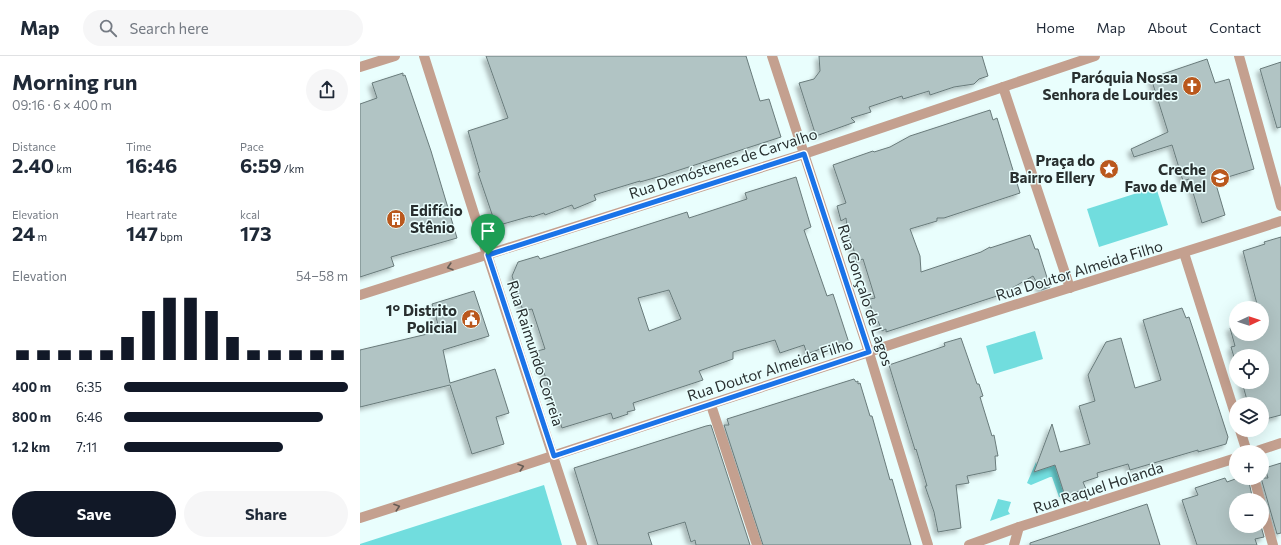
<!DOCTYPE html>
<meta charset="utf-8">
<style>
body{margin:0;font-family:Commissioner,sans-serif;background:#f6f6f7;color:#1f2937;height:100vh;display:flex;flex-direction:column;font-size:15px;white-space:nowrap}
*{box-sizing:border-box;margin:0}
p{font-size:13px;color:#747a83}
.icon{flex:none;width:22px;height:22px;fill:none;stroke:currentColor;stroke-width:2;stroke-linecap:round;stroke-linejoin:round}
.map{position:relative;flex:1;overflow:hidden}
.sheet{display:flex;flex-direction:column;background:#fff;width:360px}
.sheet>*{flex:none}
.needle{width:26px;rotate:87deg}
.buttons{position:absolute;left:869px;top:245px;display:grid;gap:8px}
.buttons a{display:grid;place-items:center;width:40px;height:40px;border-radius:50%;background:#fff;box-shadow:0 4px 16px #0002;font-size:20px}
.pin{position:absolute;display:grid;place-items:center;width:34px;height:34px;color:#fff;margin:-41px -17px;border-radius:50% 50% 50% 0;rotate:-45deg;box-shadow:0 0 4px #0007}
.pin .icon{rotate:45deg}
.round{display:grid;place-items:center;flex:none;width:42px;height:42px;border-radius:21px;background:#f6f6f7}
.head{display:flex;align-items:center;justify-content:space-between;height:68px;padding:0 12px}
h1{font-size:22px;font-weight:700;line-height:30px}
.metrics{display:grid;grid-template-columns:repeat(3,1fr);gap:6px;height:68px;padding:4px 12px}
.metrics div{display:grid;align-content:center}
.metrics b{font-size:20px;font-weight:700}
.metrics small{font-size:11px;font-weight:400}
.metrics p{font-size:11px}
.chart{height:112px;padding:8px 12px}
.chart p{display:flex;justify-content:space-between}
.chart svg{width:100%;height:72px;margin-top:4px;stroke:#111827;stroke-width:6}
.primary-button{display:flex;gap:8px;margin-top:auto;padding:8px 12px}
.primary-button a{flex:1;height:46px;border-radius:24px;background:#111827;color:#fff;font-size:16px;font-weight:700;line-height:46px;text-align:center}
.primary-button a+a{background:#f6f6f7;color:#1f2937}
ul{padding:0 12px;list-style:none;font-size:13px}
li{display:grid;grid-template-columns:64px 48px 1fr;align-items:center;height:30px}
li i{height:10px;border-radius:5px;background:#111827}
header{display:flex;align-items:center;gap:24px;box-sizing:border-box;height:56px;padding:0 20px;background:#fff;border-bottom:1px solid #e0e1e3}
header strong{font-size:19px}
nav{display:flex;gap:22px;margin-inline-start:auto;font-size:14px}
.search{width:280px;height:36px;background:#f6f6f7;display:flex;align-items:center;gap:10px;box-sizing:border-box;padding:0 14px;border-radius:22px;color:#747a83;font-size:15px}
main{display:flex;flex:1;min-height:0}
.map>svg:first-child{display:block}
</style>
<header>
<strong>Map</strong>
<div class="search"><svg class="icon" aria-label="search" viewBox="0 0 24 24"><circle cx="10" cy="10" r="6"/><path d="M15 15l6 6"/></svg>Search here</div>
<nav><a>Home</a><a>Map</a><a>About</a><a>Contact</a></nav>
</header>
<main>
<section class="sheet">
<div class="head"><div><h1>Morning run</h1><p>09:16 · 6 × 400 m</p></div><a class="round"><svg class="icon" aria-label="share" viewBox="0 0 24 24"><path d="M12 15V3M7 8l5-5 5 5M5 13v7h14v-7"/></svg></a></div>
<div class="metrics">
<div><p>Distance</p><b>2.40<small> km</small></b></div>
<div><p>Time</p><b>16:46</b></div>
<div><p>Pace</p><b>6:59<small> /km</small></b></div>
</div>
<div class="metrics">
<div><p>Elevation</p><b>24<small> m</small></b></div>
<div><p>Heart rate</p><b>147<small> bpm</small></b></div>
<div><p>kcal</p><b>173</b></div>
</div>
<div class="chart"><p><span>Elevation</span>54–58 m</p>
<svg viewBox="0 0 160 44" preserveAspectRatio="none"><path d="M5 44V38M15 44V38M25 44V38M35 44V38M45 44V38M55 44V30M65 44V14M75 44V6M85 44V6M95 44V14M105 44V30M115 44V38M125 44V38M135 44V38M145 44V38M155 44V38"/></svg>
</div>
<ul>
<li><b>400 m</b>6:35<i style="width:100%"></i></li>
<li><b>800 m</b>6:46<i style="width:89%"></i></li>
<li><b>1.2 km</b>7:11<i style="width:71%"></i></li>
</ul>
<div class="primary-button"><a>Save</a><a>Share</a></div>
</section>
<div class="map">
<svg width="921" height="489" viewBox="0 0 921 489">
<defs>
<filter id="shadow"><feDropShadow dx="-3.5" dy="3.5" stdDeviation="2" flood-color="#0004"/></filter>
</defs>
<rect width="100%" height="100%" fill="#e9fefd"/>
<g fill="#71ddde">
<path d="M 796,131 L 808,169 L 739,191 L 727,153 Z"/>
<path d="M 675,275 L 683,303 L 634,318 L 626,290 Z"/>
<path d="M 676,406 L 679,414 L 695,409 L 705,440 L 699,441 L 692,421 L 690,421 L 671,429 L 667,427 Z"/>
<path d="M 184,429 L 202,489 L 0,489 L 0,488 Z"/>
<path d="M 638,443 L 651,446 L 648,455 L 650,458 L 630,465 Z"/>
</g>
<g fill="#b1c4c4" stroke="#697b7b" fill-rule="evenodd" filter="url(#shadow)">
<path d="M 126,0 L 386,0 L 400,45 L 409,43 L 421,81 L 301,120 L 280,126 L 280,125 L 234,139 L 236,144 L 214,153 L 212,149 L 185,159 L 184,157 L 172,161 L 171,160 L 136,170 L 118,117 L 120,116 L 108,75 L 148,62 Z"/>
<path d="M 459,0 L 622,0 L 628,20 L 619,23 L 614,28 L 594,31 L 570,39 L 569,35 L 543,43 L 542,40 L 509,51 L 511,56 L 491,62 L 495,66 L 456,80 L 439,27 L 454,23 L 460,15 Z"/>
<path d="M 847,3 L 855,27 L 869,23 L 894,113 L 855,125 L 865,159 L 842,167 L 829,123 L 823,125 L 812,89 L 774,101 L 771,93 L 808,76 L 791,22 Z"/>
<path d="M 921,6 L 921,71 L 917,72 L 900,13 Z"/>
<path d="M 43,17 L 43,20 L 45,19 L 71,95 L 97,182 L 31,201 L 34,210 L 0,221 L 0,48 L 17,42 L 12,27 Z"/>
<path d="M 630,54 L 633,64 L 637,62 L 660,137 L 584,162 L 577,162 L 577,165 L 550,173 L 560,200 L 561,216 L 621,196 L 630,191 L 630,192 L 670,179 L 675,193 L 678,193 L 690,231 L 681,234 L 673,220 L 640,239 L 526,276 L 526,273 L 522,275 L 518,265 L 516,266 L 510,248 L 511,247 L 510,243 L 515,242 L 503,203 L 496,206 L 495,198 L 487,172 L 486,162 L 481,165 L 477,150 L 486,147 L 473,109 L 513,95 L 514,96 L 530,91 L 550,80 Z"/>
<path d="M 436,121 L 451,171 L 444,174 L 467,240 L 473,238 L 489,287 L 464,295 L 463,292 L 447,298 L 444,289 L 420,297 L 415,284 L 373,296 L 373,303 L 339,315 L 343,324 L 273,347 L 275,354 L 267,356 L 268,358 L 253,363 L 251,357 L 202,372 L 177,295 L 185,293 L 172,253 L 163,255 L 152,220 L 158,206 L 178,200 L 180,203 L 327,156 L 329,162 L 387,143 L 385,137 ZM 309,234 L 321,263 L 289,275 L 278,242 Z"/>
<path d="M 921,181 L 921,359 L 902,364 L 902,348 L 888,348 L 882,326 L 902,326 L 902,300 L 876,300 L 876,308 L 871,291 L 875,290 L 870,272 L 876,270 L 876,278 L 902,278 L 902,252 L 898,252 L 883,195 L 905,188 L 904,186 Z"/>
<path d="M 114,235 L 129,280 L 83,294 L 90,327 L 135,313 L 149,357 L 136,361 L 144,388 L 112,398 L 90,329 L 0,351 L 0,294 L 80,275 L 72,248 Z"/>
<path d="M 822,252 L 826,262 L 829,261 L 836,282 L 868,381 L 866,388 L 838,396 L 838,394 L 770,414 L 768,408 L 737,417 L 738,421 L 723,426 L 726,433 L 705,440 L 695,409 L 674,416 L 692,368 L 700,396 L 730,388 L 719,350 L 735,345 L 728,319 L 746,286 L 761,282 L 775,332 L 801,324 L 783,264 Z"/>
<path d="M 601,282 L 617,328 L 619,328 L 623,340 L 620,341 L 632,380 L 634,379 L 638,400 L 635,400 L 636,414 L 607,420 L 609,427 L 596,429 L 601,472 L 578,476 L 574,456 L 565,430 L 567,430 L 556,393 L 555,394 L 529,309 L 585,290 L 584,287 Z"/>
<path d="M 494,323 L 496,326 L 498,325 L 498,328 L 500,327 L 510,360 L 512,360 L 530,424 L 532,423 L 551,489 L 403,489 L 364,369 L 369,369 L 367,363 Z"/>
<path d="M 351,369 L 390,489 L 336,489 L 335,484 L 331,486 L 325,466 L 288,477 L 292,489 L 238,489 L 214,412 L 346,370 Z"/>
<path d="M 921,407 L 921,477 L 917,478 L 901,422 L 908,422 L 905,412 Z"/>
<path d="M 865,422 L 867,426 L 878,422 L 888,422 L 893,444 L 876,444 L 876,470 L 901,470 L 904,481 L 895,483 L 897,489 L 837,489 L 822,444 L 838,439 L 835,432 Z"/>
<path d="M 787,448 L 800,489 L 670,489 L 670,487 Z"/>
</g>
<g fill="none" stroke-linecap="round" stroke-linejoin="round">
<g stroke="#c4a08f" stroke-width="10">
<path d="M 64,0 L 124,189 L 222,489"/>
<path d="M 412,0 L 506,287 L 568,489"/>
<path d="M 879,0 L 921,150"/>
<path d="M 0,11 L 35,0"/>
<path d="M 643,31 L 710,232"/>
<path d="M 824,197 L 876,361"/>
<path d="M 0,239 L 444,98 L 735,0"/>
<path d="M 351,349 L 397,489"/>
<path d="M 880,374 L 887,396"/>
<path d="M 894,396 L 921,387"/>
<path d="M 894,422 L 900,444"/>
<path d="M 902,450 L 913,489"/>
<path d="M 0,462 C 170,408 339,352 509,296 C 645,250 784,210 921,165"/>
<path d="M 609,489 L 659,471 L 876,402"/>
<path d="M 654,489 L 659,471"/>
</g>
</g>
<defs><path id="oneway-chevron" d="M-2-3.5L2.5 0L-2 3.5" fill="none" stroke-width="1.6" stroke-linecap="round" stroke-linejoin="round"/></defs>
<g stroke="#665c55">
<use href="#oneway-chevron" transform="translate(90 211) rotate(163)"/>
<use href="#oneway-chevron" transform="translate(161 411) rotate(-18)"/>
<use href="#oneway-chevron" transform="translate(37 451) rotate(-18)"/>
</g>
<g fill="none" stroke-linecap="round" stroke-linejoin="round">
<g stroke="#fff" stroke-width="8">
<path id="route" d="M 444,98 L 509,296 L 194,400 L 128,199 Z"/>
</g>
<use href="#route" stroke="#1a73e8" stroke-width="5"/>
</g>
<defs>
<g id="church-disc" transform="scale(1)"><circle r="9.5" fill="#ba581d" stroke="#e9fefd"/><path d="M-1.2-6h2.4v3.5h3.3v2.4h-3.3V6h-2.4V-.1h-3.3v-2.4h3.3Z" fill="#fff"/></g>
<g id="sight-disc" transform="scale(1)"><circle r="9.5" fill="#ba581d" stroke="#e9fefd"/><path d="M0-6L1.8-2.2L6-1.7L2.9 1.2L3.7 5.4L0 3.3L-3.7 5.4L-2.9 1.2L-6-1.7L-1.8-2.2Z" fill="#fff"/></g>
<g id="school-disc" transform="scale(1)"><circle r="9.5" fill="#ba581d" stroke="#e9fefd"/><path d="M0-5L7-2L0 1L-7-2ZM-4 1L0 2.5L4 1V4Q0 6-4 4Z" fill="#fff"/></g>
<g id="building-disc" transform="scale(1)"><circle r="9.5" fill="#ba581d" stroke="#e9fefd"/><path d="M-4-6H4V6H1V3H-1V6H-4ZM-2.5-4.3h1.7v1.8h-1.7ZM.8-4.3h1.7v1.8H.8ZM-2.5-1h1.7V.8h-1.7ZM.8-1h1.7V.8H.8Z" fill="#fff"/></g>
<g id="civic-disc" transform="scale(1)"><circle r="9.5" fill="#ba581d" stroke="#e9fefd"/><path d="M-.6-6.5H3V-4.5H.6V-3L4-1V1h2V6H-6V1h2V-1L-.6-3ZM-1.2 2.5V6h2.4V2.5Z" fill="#fff"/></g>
</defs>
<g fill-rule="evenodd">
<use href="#church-disc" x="832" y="30"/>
<use href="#sight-disc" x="749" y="113"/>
<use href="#school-disc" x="860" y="122"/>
<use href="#building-disc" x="36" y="163"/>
<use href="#civic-disc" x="111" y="263"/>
</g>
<g text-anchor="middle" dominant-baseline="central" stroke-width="3" stroke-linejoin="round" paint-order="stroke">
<g font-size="15" font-weight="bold" fill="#282f2f" stroke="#e9fefd" text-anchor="end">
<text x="818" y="21">Paróquia Nossa<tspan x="818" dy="17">Senhora de Lourdes</tspan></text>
<text x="735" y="104">Praça do<tspan x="735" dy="17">Bairro Ellery</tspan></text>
<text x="846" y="113">Creche<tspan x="846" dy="17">Favo de Mel</tspan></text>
<text x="50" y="154" text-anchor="start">Edifício<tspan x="50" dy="17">Stênio</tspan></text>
<text x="97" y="254">1° Distrito<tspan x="97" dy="17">Policial</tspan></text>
</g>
<g font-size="15" fill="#282f2f" stroke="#e9fefd">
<text transform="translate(363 107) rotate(-18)">Rua Demóstenes de Carvalho</text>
<text transform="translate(719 214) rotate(-17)">Rua Doutor Almeida Filho</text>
<text transform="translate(506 239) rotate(72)">Rua Gonçalo de Lagos</text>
<text transform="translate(176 297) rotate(72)">Rua Raimundo Correia</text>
<text transform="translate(410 313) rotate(-18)">Rua Doutor Almeida Filho</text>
<text transform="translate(738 431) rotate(-18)">Rua Raquel Holanda</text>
</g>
</g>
</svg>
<div class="buttons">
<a><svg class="needle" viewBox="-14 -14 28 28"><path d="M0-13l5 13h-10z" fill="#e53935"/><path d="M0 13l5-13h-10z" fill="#747a83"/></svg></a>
<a><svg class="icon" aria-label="locate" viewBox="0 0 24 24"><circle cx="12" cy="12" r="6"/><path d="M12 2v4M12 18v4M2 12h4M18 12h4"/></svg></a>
<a><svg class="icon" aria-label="layers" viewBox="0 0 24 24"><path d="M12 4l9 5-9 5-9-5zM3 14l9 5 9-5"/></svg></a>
<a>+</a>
<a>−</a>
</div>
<div class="pin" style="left:128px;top:199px;background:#1e9e55"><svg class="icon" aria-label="arrive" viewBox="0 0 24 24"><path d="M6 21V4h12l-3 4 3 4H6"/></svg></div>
</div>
</main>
